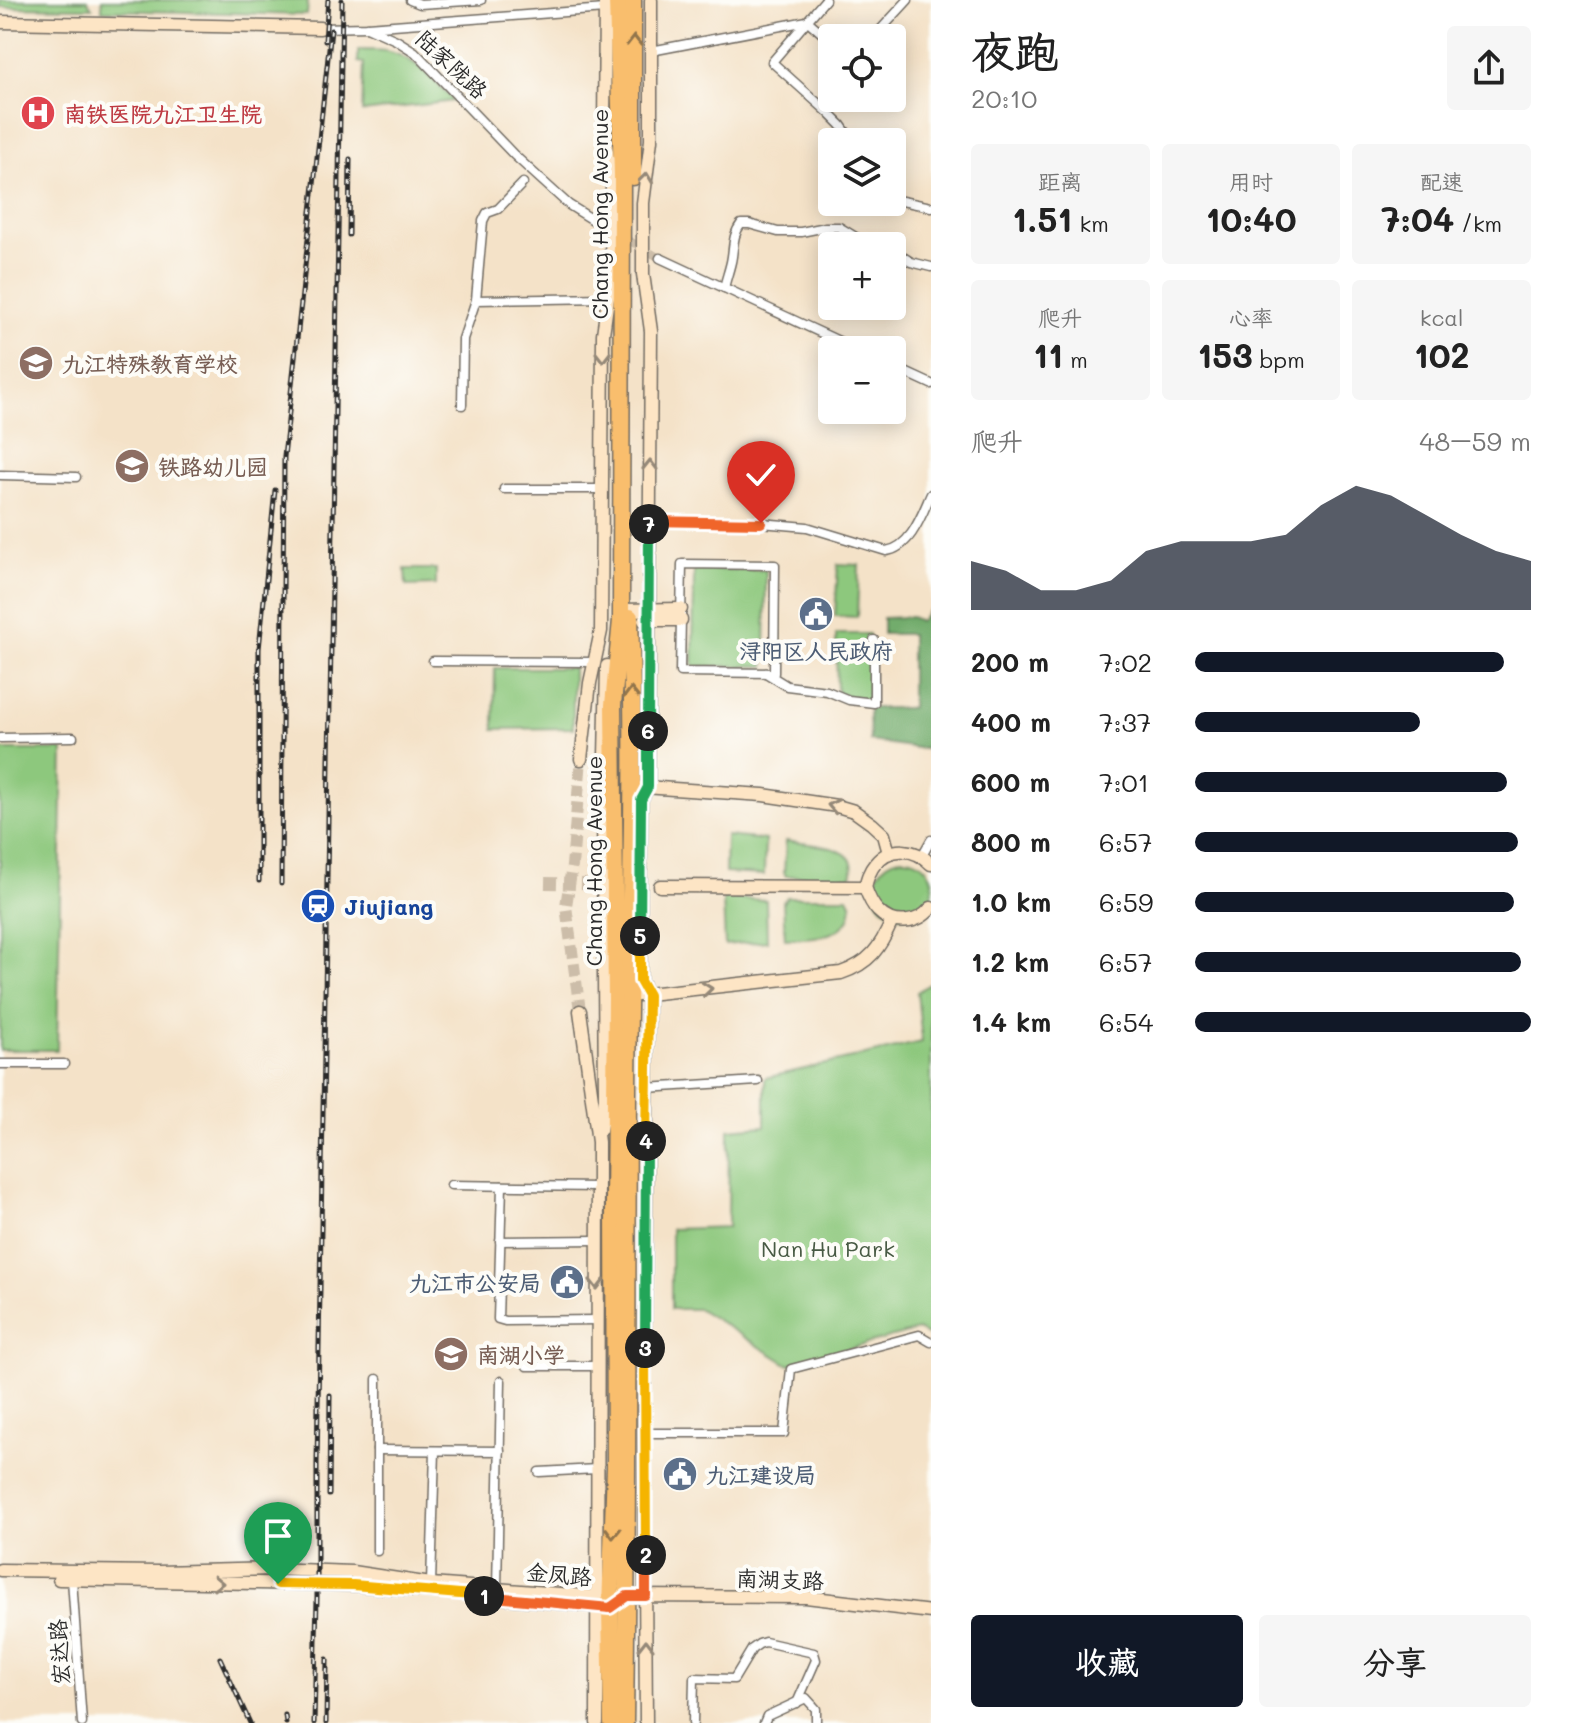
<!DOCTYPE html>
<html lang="zh">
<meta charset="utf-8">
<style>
body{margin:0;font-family:Mali,"LXGW WenKai TC",sans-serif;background:#f6f6f6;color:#222;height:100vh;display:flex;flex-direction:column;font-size:30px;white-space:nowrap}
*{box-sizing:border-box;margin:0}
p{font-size:26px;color:#767676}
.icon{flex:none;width:44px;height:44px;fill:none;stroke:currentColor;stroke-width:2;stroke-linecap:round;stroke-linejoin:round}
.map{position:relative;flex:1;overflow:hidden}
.sheet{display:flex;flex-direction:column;background:#fff;width:640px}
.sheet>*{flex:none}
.buttons{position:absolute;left:818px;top:24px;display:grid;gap:16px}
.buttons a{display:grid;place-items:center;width:88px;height:88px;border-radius:8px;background:#fff;box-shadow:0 4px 20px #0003;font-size:40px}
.pin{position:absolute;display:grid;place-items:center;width:68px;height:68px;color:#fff;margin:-82px -34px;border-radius:50% 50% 50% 0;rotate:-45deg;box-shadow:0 0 8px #0007}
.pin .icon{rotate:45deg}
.km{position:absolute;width:40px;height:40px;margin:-20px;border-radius:50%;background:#222;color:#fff;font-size:22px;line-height:40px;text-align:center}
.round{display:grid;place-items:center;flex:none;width:84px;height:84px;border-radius:8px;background:#f6f6f6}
.headline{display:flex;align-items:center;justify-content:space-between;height:136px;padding:0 40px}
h1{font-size:44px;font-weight:700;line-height:60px}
.stats{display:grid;grid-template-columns:repeat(3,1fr);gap:12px;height:136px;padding:8px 40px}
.stats div{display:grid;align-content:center;border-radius:8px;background:#f6f6f6;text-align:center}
.stats b{font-size:34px;font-weight:700}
.stats small{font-size:22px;font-weight:400}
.stats p{font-size:22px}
.chart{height:224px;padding:16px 40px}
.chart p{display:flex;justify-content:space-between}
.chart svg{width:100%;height:144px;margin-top:8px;fill:#111827;opacity:.7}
.button{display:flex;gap:16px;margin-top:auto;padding:16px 40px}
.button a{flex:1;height:92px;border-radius:8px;background:#111827;color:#fff;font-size:32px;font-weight:700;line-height:92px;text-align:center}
.button a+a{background:#f6f6f6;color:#222}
ul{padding:0 40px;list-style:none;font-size:26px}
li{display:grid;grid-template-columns:128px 96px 1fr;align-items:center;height:60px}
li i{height:20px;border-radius:10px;background:#111827}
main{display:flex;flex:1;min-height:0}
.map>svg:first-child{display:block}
</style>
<main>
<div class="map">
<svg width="931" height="1723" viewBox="0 0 931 1723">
<rect width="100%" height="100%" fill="#fdfcf7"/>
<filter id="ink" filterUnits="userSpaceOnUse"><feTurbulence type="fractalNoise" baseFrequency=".0125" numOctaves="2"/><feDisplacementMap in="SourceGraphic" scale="16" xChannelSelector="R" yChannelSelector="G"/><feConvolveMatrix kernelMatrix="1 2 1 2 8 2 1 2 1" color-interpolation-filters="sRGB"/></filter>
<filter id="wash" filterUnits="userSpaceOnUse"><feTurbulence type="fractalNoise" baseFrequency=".006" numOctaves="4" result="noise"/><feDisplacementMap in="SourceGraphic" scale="32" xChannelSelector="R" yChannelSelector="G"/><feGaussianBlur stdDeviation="1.8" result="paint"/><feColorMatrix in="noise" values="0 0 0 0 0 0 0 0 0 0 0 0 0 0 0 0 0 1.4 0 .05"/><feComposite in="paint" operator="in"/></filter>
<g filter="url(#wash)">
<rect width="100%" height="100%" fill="#f4e2c8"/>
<g fill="#8dc87d" stroke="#5c7a54" stroke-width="2">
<path d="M 0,0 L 87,0 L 92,8 L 0,7 Z"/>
<path d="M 102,0 L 308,0 L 307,15 L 102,10 Z"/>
<path d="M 358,50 C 367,50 377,50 385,51 C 415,56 434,81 454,101 L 362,112 L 364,63 L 358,62 Z"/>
<path d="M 838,564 L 859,565 L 857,617 L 835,616 Z"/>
<path d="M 405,569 L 436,569 L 436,585 L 406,586 Z"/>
<path d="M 694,570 L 766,570 L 765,666 L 693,666 Z"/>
<path d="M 836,634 L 869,634 L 868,700 L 848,697 L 837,692 Z"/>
<path d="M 495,668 L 573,668 L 573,728 L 494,729 Z"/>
<path d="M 0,750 L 63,750 L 57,1050 L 0,1050 Z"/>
<path d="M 726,836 L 765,840 L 764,875 L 725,873 Z"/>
<path d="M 786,841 C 802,844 846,844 852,863 C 853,865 852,874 851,876 L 786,876 L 784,873 Z"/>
<circle cx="904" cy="887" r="29"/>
<path d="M 787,897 L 848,897 L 852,905 C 851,910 851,915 849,919 C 837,940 805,937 785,939 L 783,902 Z"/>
<path d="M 723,898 L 766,900 L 767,941 L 725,945 Z"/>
<path d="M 931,983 L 931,1337 L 918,1330 L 789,1365 L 699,1309 L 671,1309 L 671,1229 L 728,1227 L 729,1129 L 765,1126 L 765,1078 L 922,1042 L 917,992 Z"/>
</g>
<path fill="#72ac6c" stroke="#4e6c4c" stroke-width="2" d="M 931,608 L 931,750 L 870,741 L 869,708 L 911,708 L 911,634 L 883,634 L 883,618 L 911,617 L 920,621 Z"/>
</g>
<g filter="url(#ink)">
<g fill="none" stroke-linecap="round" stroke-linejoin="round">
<path stroke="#ccbda9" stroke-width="8" stroke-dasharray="8 4" stroke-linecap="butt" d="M 598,223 L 660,258"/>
<g stroke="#ccbda9" stroke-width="12" stroke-dasharray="12 6" stroke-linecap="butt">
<path d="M 545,883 L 613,885"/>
<path d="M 580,1011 L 566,906 L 572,866 L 581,759"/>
</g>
<g stroke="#716b62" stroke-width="11">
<g id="street">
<path d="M 410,0 L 420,4 L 481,0"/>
<path d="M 825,0 L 772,62 L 830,114 L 841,125 L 853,142"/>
<path d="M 808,21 L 832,42"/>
<path d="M 367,27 L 396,40 L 415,52 L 514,155 L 569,205 L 598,223"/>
<path d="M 320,28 L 367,27 L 605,9"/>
<path d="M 873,38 L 908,0"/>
<path d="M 651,51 L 807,21"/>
<path d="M 892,173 L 892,174"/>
<path d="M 892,199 L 931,207"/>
<path d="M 892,250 L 911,262 L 931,267"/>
<path d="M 660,258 L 858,350"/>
<path d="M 724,288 C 726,279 729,271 731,262 C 734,249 732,235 741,224 L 749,224 L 778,232 L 801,232 L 826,227 L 839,227 L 862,241 L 879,246"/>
<path d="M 476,300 L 608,298"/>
<path d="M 892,366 L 931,384"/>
<path d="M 462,405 L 463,339 L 476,300 L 483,221 L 487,213 L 498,209 L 523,183"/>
<path d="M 0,475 L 76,477"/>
<path d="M 504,489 L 602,489"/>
<path d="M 649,521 L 761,523 L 807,527 L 886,551 C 911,548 922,514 931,494"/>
<path d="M 682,564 L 775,565 L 774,673 L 680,672 Z"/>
<path d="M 433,661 L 594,662"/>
<path d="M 766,673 L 787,686 L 827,691 L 849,700 L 874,703 L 874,640"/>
<path d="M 0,738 L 73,737"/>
<path d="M 923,854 L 931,840"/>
<path d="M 0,1064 L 64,1064"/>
<path d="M 646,1088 L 758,1081"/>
<path d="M 451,1185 L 598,1187"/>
<path d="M 502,1186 L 498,1319 L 505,1321 L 597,1320"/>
<path d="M 500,1241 L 598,1240"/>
<path d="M 527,1366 L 597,1366"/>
<path d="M 645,1433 L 784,1433 L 791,1369 L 919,1335 L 931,1342"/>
<path d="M 377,1450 L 500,1451"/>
<path d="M 539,1472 L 597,1469"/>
<path d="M 377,1551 L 377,1379"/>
<path d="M 72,1579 L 82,1723"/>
<path d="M 431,1584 L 435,1451"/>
<path d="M 497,1589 L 501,1381"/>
<path d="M 693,1723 L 694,1678 L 734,1679 L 752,1649 L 759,1644 L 765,1642 L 814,1653 L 816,1660 L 797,1703"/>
<path d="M 764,1723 L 767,1716 L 806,1698 L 816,1709 L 816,1723"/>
</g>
</g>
<g stroke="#716b62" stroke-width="15">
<g id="secondary">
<path d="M 0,22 L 320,28"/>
<path d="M 621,610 L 681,609"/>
<path d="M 644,620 L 681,620"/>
<path d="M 581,759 L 590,683 L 601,631 L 603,334 L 611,276 L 612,188 L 604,130 L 605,0"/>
<path d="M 644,787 L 763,795 L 837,806 L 854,811 L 872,824 L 884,835 L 889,853"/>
<path d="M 931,864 C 915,848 891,845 875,864 C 869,871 867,879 865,887 C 868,896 871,904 878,911 C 893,927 918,924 931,908"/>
<path d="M 660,886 L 865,887"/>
<path d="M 629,996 L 841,973 C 870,963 880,948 892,921"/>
<path d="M 580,1011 L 598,1142 L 597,1723"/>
<path d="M 600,1130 L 605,1099 L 603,848 L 607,666"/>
<path d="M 0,1570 L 159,1572 L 271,1569 L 352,1572 L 431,1584 L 611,1598 L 627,1596 L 806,1597 L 931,1612"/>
<path d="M 59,1579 L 353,1585 L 432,1591"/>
<path d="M 494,1597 L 604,1607"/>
<path d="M 646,1723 L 644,1423 L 648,995 L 640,981 L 641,800 L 648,787 L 651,331 L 643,274 L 643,203 L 651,140 L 651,0"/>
</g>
</g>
<g stroke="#716b62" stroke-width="19">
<g id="highway">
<path d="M 633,177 L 633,0"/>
<path d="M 612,1723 L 610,1608 L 615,1467 L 614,1205 L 616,998 L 613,705 L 621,620 L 622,175 L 617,0"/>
<path d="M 625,1723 C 628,1513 627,1304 628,1094 C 629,935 636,776 630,617"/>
</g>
</g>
<use href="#street" stroke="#fff" stroke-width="8"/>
<use href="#secondary" stroke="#fde5c5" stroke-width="12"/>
<use href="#highway" stroke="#f9be6d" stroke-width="16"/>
<g stroke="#2b2b2b" stroke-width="5">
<g id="rail">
<path d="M 325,41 L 328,0"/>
<path d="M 349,235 L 350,159"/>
<path d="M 259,881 L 259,649 L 275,490"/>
<path d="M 281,884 L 284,457 L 331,30"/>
<path d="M 329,1495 L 330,1395"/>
<path d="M 220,1658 L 250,1723"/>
<path d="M 285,1715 L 286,1723"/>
<path d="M 314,1723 L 317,1598 L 317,1463 L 342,0"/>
<path d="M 326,1723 L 327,1659"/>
</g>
</g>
<use href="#rail" stroke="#fdfcf7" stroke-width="2" stroke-dasharray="6" stroke-linecap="butt"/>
</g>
<defs><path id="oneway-chevron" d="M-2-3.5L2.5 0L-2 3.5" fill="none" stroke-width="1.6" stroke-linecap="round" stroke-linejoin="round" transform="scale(2)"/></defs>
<g stroke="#92744c">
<use href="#oneway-chevron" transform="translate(634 41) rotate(-90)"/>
<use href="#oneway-chevron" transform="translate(631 693) rotate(-91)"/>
<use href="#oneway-chevron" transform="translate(613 1533) rotate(92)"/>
</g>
<g stroke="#948878">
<use href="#oneway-chevron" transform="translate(646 178) rotate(-83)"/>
<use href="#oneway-chevron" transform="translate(603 357) rotate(90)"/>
<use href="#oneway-chevron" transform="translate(650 465) rotate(-89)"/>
<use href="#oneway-chevron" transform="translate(833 806) rotate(-169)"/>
<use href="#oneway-chevron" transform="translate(707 989) rotate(-6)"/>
<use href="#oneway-chevron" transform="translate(597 1284) rotate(90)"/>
<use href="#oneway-chevron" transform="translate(218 1583) rotate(2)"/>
<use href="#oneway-chevron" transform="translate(646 1645) rotate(-90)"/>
</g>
</g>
<g fill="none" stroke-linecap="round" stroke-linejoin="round" filter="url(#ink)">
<g stroke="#fff" stroke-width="16">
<path id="split-1" d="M 278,1584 L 353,1585 L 484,1596"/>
</g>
<g stroke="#fff" stroke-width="16">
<path id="split-2" d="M 484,1596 L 610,1608 L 627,1596 L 646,1596 L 646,1555"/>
</g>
<g stroke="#fff" stroke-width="16">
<path id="split-3" d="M 645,1348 L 646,1555"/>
</g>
<g stroke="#fff" stroke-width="16">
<path id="split-4" d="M 645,1348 L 646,1141"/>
</g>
<g stroke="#fff" stroke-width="16">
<path id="split-5" d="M 640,936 L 640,981 L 648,995 L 646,1141"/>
</g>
<g stroke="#fff" stroke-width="16">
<path id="split-6" d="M 640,936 L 641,800 L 648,787 L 648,731"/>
</g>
<g stroke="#fff" stroke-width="16">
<path id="split-7" d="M 648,731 L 649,524"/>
</g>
<g stroke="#fff" stroke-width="16">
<path id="split-8" d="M 649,524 L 649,521 L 761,523"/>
</g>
<use href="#split-1" stroke="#f5b400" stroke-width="10"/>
<use href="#split-2" stroke="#f0652b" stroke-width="10"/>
<use href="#split-3" stroke="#f5b400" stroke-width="10"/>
<use href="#split-4" stroke="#22a559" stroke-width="10"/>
<use href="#split-5" stroke="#f5b400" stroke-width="10"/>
<use href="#split-6" stroke="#22a559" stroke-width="10"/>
<use href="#split-7" stroke="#22a559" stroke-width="10"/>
<use href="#split-8" stroke="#f0652b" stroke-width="10"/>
</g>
<defs>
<g id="hospital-disc" transform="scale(1.8)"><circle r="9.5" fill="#e0444e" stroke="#fdfcf7"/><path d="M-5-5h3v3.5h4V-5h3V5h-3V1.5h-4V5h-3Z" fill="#fff"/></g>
<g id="school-disc" transform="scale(1.8)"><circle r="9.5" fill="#8d6e63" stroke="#fdfcf7"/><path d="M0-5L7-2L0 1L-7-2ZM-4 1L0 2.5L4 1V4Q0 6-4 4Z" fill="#fff"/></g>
<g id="civic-disc" transform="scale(1.8)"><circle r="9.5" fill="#5c6f8a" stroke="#fdfcf7"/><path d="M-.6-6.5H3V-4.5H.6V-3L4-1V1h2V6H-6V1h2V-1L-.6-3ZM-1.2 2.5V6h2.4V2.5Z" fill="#fff"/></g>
<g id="station-disc" transform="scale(1.8)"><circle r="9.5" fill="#1a4fb4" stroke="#fdfcf7"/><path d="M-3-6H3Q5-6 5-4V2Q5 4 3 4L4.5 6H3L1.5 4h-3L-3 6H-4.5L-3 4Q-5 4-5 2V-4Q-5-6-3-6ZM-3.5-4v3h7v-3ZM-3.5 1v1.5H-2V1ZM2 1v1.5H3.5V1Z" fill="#fff"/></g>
</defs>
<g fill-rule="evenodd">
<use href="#hospital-disc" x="38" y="113"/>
<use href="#school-disc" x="36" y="363"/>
<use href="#school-disc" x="132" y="466"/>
<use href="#civic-disc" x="816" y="614"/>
<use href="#station-disc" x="318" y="906"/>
<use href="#civic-disc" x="567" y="1282"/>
<use href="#school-disc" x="451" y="1354"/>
<use href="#civic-disc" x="680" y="1474"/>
</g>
<g text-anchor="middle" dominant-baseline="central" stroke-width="8" stroke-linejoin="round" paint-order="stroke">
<g font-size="22" fill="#2b2b2b" stroke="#fdfcf7">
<text transform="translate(452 64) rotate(43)">陆家陇路</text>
<text transform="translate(599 214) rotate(-90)">Chang Hong Avenue</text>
<text transform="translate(593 861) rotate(-90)">Chang Hong Avenue</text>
<text transform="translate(559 1574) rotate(5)">金凤路</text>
<text transform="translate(780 1579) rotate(2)">南湖支路</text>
<text transform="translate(59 1652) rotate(-94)">宏达路</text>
</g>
<g font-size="22" font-weight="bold" fill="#be3a42" stroke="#fdfcf7" text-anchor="start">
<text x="64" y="113">南铁医院九江卫生院</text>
</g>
<g font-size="22" font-weight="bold" fill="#785e54" stroke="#fdfcf7" text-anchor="start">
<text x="62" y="363">九江特殊教育学校</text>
<text x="158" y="466">铁路幼儿园</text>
<text x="477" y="1354">南湖小学</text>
</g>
<g font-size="22" font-weight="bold" fill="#4e5e75" stroke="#fdfcf7">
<text x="816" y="650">浔阳区人民政府</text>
<text x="541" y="1282" text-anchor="end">九江市公安局</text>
<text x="706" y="1474" text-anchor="start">九江建设局</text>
</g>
<g font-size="22" font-weight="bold" fill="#164399" stroke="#fdfcf7" text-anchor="start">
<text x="344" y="906">Jiujiang</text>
</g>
<g font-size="22" fill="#485a44" stroke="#fdfcf7">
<text x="828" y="1248">Nan Hu Park</text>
</g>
</g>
</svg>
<div class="buttons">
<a><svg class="icon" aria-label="locate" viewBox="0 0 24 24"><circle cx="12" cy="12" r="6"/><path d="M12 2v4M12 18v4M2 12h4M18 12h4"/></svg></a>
<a><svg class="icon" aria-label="layers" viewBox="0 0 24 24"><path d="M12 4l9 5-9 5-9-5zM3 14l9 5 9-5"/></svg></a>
<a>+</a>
<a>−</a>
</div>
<div class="pin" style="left:278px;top:1584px;background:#1e9e55"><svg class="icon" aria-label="arrive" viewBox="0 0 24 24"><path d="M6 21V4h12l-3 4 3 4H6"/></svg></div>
<div class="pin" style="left:761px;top:523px;background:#d93025"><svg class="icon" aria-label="check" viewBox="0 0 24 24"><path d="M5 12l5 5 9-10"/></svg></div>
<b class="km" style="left:484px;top:1596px">1</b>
<b class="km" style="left:646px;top:1555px">2</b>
<b class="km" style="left:645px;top:1348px">3</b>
<b class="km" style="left:646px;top:1141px">4</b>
<b class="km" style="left:640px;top:936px">5</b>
<b class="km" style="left:648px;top:731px">6</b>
<b class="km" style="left:649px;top:524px">7</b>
</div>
<section class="sheet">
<div class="headline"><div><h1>夜跑</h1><p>20:10</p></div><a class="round"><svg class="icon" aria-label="share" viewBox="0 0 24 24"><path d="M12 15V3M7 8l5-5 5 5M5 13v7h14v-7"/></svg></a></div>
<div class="stats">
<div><p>距离</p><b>1.51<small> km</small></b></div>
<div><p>用时</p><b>10:40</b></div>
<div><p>配速</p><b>7:04<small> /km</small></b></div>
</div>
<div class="stats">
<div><p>爬升</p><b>11<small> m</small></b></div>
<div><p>心率</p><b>153<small> bpm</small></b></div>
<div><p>kcal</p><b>102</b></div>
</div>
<div class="chart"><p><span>爬升</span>48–59 m</p>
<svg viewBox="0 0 160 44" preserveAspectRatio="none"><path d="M0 44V29L10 32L20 38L30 38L40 35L50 26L60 23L70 23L80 23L90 21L100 12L110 6L120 9L130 15L140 21L150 26L160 29V44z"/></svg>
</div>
<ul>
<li><b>200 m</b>7:02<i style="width:92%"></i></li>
<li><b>400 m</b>7:37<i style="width:67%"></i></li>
<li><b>600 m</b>7:01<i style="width:93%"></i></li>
<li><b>800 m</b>6:57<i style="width:96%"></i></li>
<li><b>1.0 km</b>6:59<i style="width:95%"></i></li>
<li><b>1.2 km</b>6:57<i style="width:97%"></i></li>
<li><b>1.4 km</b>6:54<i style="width:100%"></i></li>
</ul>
<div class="button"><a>收藏</a><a>分享</a></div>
</section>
</main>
